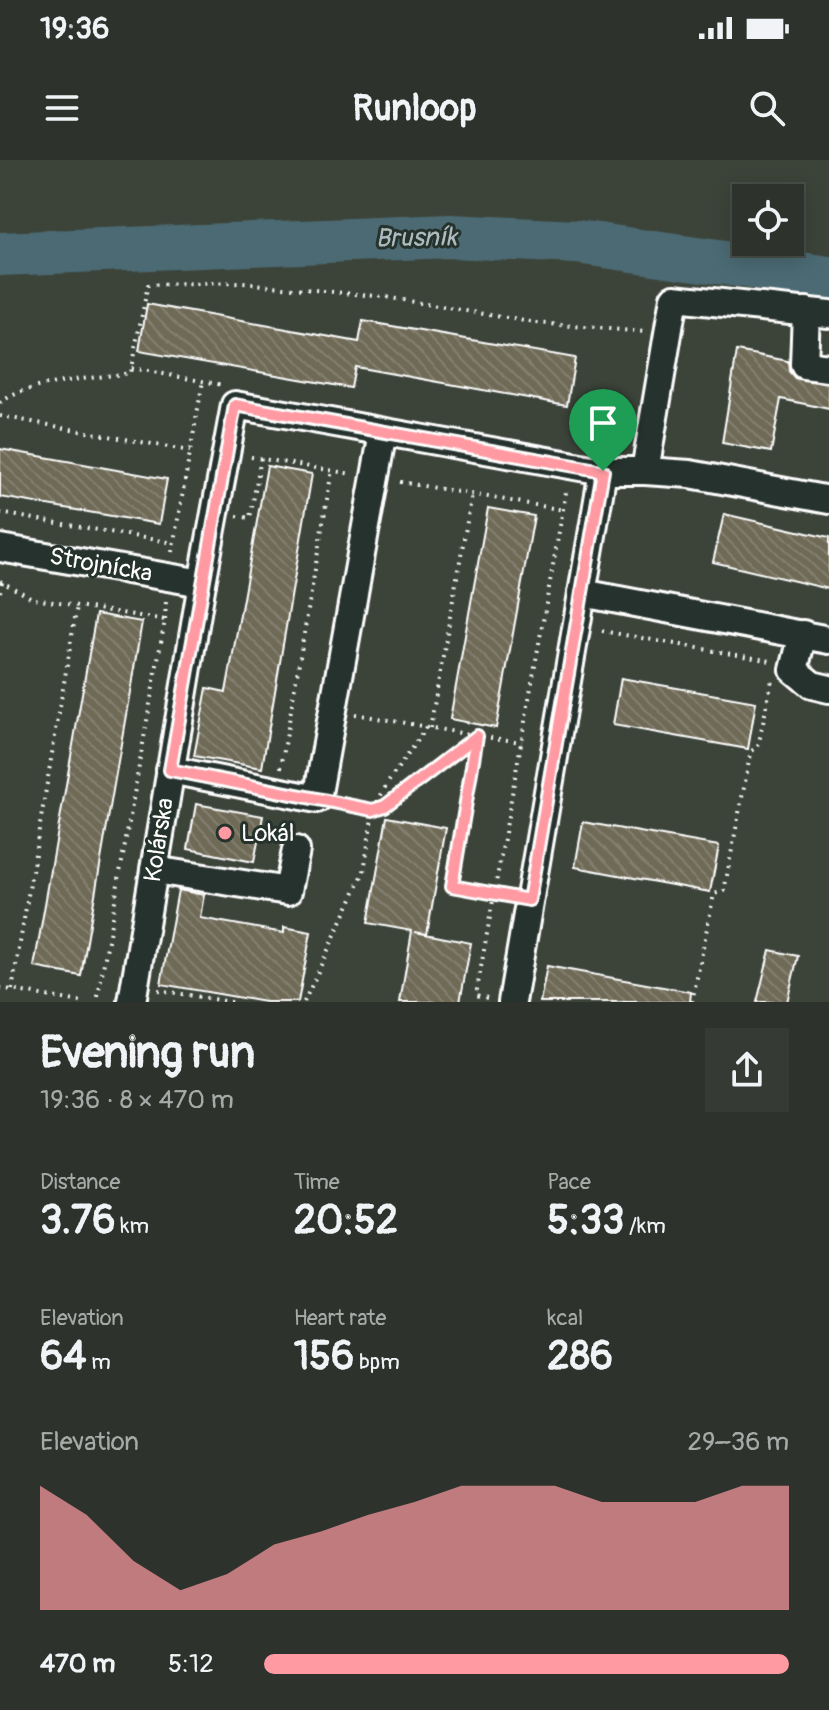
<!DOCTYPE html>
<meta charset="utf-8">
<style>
body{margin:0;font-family:Pangolin,sans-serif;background:#353b34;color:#f1f3f6;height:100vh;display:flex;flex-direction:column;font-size:30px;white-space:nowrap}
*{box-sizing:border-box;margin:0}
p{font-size:26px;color:#a7aaa9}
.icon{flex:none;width:44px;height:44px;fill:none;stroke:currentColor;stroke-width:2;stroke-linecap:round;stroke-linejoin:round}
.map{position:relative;height:842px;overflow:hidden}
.details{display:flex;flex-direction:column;background:#2d332c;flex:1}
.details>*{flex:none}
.fabs{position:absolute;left:732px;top:24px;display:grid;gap:16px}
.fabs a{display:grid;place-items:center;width:72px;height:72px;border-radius:0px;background:#2d332c;box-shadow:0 4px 20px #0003,0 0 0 2px #484e48;font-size:40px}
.pin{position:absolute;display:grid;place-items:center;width:68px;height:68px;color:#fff;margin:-82px -34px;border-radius:50% 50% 50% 0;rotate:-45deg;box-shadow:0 0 8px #0007}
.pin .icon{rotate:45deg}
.round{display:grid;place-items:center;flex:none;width:84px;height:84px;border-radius:0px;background:#353b34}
.headline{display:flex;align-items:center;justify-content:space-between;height:136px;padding:0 40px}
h1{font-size:44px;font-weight:700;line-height:60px}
.figures{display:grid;grid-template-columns:repeat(3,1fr);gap:12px;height:136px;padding:8px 40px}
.figures div{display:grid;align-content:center}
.figures b{font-size:40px;font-weight:700}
.figures small{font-size:22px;font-weight:400}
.figures p{font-size:22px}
.chart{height:224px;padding:16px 40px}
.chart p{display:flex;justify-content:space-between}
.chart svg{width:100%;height:144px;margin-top:8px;fill:#ff9aa2;opacity:.7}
ul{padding:0 40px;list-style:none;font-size:26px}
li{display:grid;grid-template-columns:128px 96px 1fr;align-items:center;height:60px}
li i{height:20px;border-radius:10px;background:#ff9aa2}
.status{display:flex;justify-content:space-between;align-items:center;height:56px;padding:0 40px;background:#2d332c;direction:ltr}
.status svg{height:22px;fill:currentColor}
header{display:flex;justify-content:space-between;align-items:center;height:104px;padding:0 40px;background:#2d332c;font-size:36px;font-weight:700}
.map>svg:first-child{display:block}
</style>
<div class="status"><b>19:36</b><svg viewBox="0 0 49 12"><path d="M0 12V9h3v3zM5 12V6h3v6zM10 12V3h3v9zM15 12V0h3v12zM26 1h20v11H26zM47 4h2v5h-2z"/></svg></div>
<header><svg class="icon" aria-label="menu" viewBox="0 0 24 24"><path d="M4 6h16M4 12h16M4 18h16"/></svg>Runloop<svg class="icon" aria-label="search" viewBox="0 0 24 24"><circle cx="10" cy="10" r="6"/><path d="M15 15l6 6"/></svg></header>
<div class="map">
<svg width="829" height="842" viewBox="0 0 829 842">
<defs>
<pattern id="building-back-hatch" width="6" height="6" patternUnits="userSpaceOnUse" patternTransform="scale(2)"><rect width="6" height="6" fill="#6e6a57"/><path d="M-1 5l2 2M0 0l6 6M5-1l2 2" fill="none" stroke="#848070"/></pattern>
</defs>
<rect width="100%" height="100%" fill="#3c443a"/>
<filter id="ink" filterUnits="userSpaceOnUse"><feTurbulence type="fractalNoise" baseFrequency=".0125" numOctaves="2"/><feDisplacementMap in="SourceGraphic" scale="16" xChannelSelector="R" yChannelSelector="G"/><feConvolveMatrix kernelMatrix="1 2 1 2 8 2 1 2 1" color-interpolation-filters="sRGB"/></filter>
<g filter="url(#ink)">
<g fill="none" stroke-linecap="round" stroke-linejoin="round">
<path stroke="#4c6b73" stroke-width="44" d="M 0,94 L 451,76 L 577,82 L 829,118"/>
</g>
<g fill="url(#building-back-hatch)" stroke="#fff" stroke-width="2">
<path d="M 147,144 L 359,182 L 363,161 L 575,198 L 567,245 L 355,207 L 351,228 L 139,191 Z"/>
<path d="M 737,191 L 788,201 L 789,211 L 795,218 L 829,224 L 829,249 L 781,239 L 771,292 L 722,283 Z"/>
<path d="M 0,289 L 167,319 L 159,364 L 0,337 Z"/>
<path d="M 267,306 L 312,314 L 262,608 L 194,596 L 207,528 L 226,532 Z"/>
<path d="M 488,348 L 534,356 L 496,568 L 450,559 Z"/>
<path d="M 724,354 L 829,378 L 829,429 L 713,402 Z"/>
<path d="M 96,454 L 142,462 L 81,816 L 34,807 Z"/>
<path d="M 621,518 L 756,542 L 748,589 L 613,565 Z"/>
<path d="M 196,644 L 263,656 L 254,702 L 188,689 Z"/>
<path d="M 387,657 L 446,668 L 427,774 L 415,772 L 471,783 L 460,842 L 400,842 L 412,771 L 368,763 Z"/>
<path d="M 583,662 L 719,686 L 710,732 L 575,707 Z"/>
<path d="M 178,730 L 204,735 L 200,758 L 284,773 L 284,767 L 311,772 L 298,842 L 265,842 L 161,824 Z"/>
<path d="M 770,790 L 798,796 L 787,842 L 757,842 Z"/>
<path d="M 547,806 L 691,832 L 690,842 L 540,842 Z"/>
</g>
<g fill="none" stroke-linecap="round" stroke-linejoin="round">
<g stroke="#fff" stroke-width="32">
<g id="minor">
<path d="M 806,151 L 804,205 L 829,208"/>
<path d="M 645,311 L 690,314 L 829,340"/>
<path d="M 0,388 L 202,423"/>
<path d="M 582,433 L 829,480"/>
<path d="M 803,474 L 794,510 L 812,525 L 829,529"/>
<path d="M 170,610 L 317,639 L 383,272"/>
<path d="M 154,710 L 288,731 L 296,690"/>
<path d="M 132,842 L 202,423 L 235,245 L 603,311 L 645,311 L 674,138 L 829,154"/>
<path d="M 512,842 L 603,311"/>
</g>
</g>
<g stroke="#fff" stroke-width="4" stroke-dasharray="2 6" stroke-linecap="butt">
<path d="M 131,208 L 223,225"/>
<path d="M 0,243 C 25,222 96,218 130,213 L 148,125 L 243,123 L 385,137 L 536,163 L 646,172"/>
<path d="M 0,256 L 190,291"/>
<path d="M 251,297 L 352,314"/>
<path d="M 400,322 L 564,350"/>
<path d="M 0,353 L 173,383"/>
<path d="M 237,356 L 250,358 L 261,298"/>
<path d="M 172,392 L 203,221"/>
<path d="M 0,421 L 34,439 L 165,460 L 97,842"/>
<path d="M 0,432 L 2,422"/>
<path d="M 165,460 L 166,441"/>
<path d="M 602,471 L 771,501"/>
<path d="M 355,554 L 477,576 L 452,726 L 507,736"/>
<path d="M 426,567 L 387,624 L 373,650 L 385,646 L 477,576 L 522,582"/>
<path d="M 430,568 L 472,334"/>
<path d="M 281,608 L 332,310"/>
<path d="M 0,828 L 81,842"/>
<path d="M 12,830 L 77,446"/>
<path d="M 158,830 L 231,842"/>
<path d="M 487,838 L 476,835 L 567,327"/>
<path d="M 304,842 L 364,712 L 373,650 L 343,644"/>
<path d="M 692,842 L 714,734 L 724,731 L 751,591 L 758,587 L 772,520"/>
</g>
<use href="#minor" stroke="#26332d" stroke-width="26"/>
</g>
</g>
<g fill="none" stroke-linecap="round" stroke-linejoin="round" filter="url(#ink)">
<g stroke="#fff" stroke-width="16">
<path id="route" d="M 235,245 L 603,311 L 529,740 L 452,726 L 477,576 L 385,646 L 373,650 L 170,610 Z"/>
</g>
<use href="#route" stroke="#ff9aa2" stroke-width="10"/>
</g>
<circle fill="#ff9aa2" stroke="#26332d" stroke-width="3" cx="225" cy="673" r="8"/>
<g text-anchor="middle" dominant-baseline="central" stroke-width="6" stroke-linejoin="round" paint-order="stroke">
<g font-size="24" fill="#fff" stroke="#26332d">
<text transform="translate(101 405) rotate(10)">Strojnícka</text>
<text transform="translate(159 680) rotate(-81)">Kolárska</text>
</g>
<g font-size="24" fill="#fff" stroke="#26332d" text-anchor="start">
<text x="241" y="673">Lokál</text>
</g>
<g font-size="26" font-style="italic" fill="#aebcc0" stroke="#26332d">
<text transform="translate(416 78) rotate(-1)">Brusník</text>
</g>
</g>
</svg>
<div class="fabs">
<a><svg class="icon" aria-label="locate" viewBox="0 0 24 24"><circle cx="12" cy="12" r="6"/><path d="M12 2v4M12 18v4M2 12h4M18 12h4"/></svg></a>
</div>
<div class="pin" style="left:603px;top:311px;background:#1e9e55"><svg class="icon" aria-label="arrive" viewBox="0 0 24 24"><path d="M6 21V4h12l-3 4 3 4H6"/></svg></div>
</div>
<section class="details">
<div class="headline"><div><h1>Evening run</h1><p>19:36 · 8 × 470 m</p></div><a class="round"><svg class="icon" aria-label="share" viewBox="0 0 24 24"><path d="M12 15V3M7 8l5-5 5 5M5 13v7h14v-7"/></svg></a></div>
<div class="figures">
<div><p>Distance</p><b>3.76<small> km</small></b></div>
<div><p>Time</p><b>20:52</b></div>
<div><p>Pace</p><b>5:33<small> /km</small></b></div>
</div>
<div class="figures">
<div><p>Elevation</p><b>64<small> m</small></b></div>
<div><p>Heart rate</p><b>156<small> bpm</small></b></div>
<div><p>kcal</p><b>286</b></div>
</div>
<div class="chart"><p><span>Elevation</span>29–36 m</p>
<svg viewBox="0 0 160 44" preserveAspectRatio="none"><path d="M0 44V6L10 15L20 29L30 38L40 33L50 24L60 20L70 15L80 11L90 6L100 6L110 6L120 11L130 11L140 11L150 6L160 6V44z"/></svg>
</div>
<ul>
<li><b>470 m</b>5:12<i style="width:100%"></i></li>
</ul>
</section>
